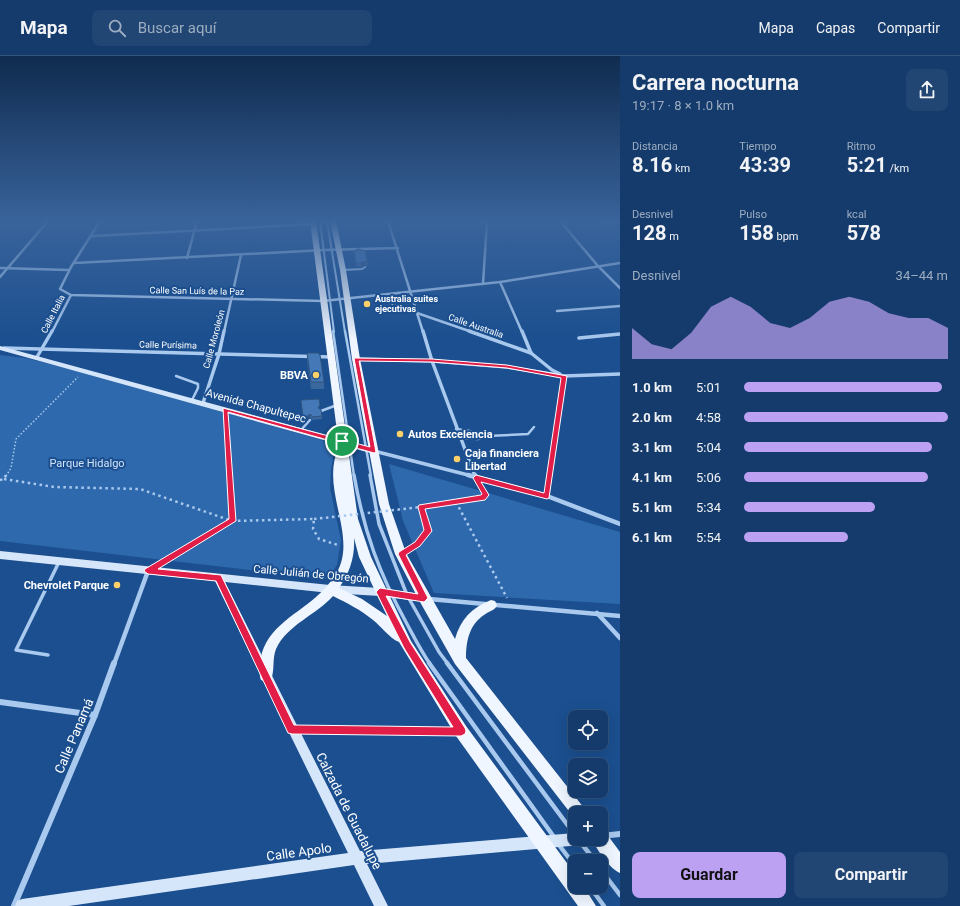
<!DOCTYPE html>
<html lang="es">
<meta charset="utf-8">
<style>
body{margin:0;font-family:Roboto,sans-serif;background:#214673;color:#f1f3f6;height:100vh;display:flex;flex-direction:column;font-size:15px;white-space:nowrap}
*{box-sizing:border-box;margin:0}
p{font-size:13px;color:#9dadc1}
.icon{flex:none;width:22px;height:22px;fill:none;stroke:currentColor;stroke-width:2;stroke-linecap:round;stroke-linejoin:round}
.map{position:relative;flex:1;overflow:hidden}
.sheet{display:flex;flex-direction:column;background:#143b6b;width:340px}
.sheet>*{flex:none}
.tools{position:absolute;left:568px;top:654px;display:grid;gap:8px}
.tools a{display:grid;place-items:center;width:40px;height:40px;border-radius:8px;background:#143b6b;box-shadow:0 4px 16px #0002,0 0 0 1px #33557e;font-size:20px}
.pin{position:absolute;display:grid;place-items:center;width:34px;height:34px;color:#fff;margin:-17px;border:2px solid #fff;border-radius:50%;box-shadow:0 1px 4px #0007}
.round{display:grid;place-items:center;flex:none;width:42px;height:42px;border-radius:8px;background:#214673}
.summary{display:flex;align-items:center;justify-content:space-between;height:68px;padding:0 12px}
h1{font-size:22px;font-weight:700;line-height:30px}
.figures{display:grid;grid-template-columns:repeat(3,1fr);gap:6px;height:68px;padding:4px 12px}
.figures div{display:grid;align-content:center}
.figures b{font-size:20px;font-weight:700}
.figures small{font-size:11px;font-weight:400}
.figures p{font-size:11px}
.chart{height:112px;padding:8px 12px}
.chart p{display:flex;justify-content:space-between}
.chart svg{width:100%;height:72px;margin-top:4px;fill:#bca0f2;opacity:.7}
.cta{display:flex;gap:8px;margin-top:auto;padding:8px 12px}
.cta a{flex:1;height:46px;border-radius:8px;background:#bca0f2;color:#111;font-size:16px;font-weight:700;line-height:46px;text-align:center}
.cta a+a{background:#214673;color:#f1f3f6}
ul{padding:0 12px;list-style:none;font-size:13px}
li{display:grid;grid-template-columns:64px 48px 1fr;align-items:center;height:30px}
li i{height:10px;border-radius:5px;background:#bca0f2}
header{display:flex;align-items:center;gap:24px;box-sizing:border-box;height:56px;padding:0 20px;background:#143b6b;border-bottom:1px solid #33557e}
header strong{font-size:19px}
nav{display:flex;gap:22px;margin-inline-start:auto;font-size:14px}
.search{width:280px;height:36px;background:#214673;display:flex;align-items:center;gap:10px;box-sizing:border-box;padding:0 14px;border-radius:8px;color:#9dadc1;font-size:15px}
main{display:flex;flex:1;min-height:0}
.map>svg:first-child{display:block}
</style>
<header>
<strong>Mapa</strong>
<div class="search"><svg class="icon" aria-label="search" viewBox="0 0 24 24"><circle cx="10" cy="10" r="6"/><path d="M15 15l6 6"/></svg>Buscar aquí</div>
<nav><a>Mapa</a><a>Capas</a><a>Compartir</a></nav>
</header>
<main>
<div class="map">
<svg width="620" height="850" viewBox="0 0 620 850">
<rect width="100%" height="100%" fill="#1b4f8f"/>
<g fill="#2e69ad">
<path d="M 0,299 L 25,302 L 83,316 L 335,388 L 331,413 L 330,432 L 341,484 L 337,509 L 328,523 L 0,485 Z"/>
<path d="M 389,408 L 620,476 L 620,548 L 434,537 L 403,465 Z"/>
</g>
<g fill="none" stroke-linecap="round" stroke-linejoin="round">
<g stroke="#a9c9ee" stroke-width="1.5" stroke-dasharray="1.5 2" stroke-linecap="butt">
<path d="M 385,246 L 409,254"/>
<path d="M 226,363 L 229,420"/>
<path d="M 6,420 L 11,412 L 16,383 L 78,321"/>
</g>
<g stroke="#a9c9ee" stroke-width="2.5" stroke-dasharray="2.5 3.5" stroke-linecap="butt">
<path d="M 4,423 L 54,431 L 140,433 L 232,465 L 314,463 L 313,473 L 319,483 L 338,489"/>
<path d="M 0,424 L 4,423 L 6,419"/>
<path d="M 456,446 L 507,542"/>
<path d="M 409,493 L 418,488 L 428,475 L 421,451 L 482,442 L 486,439 L 481,430"/>
<path d="M 163,506 L 232,465 L 229,419"/>
</g>
<g stroke="#a9c9ee" stroke-width="2">
<path d="M 320,165 L 334,276"/>
<path d="M 327,165 L 345,276"/>
<path d="M 343,214 L 362,213 L 365,211"/>
</g>
<g stroke="#a9c9ee" stroke-width="2.5">
<path d="M 333,275 L 354,420"/>
<path d="M 345,275 L 371,420"/>
<path d="M 176,320 L 198,328 L 198,332 L 192,344"/>
<path d="M 321,355 L 337,349"/>
<path d="M 456,373 L 476,376 L 487,380 L 478,383 L 460,382"/>
<path d="M 301,374 L 310,364"/>
<path d="M 487,380 L 528,378 L 534,371"/>
</g>
<g stroke="#a9c9ee" stroke-width="3.5">
<path d="M 354,419 C 364,476 379,517 407,568 C 414,581 421,595 430,608"/>
<path d="M 370,419 L 379,468 L 407,539 L 439,596 L 448,608"/>
<path d="M 48,599 L 16,594 L 59,506"/>
</g>
<g stroke="#a9c9ee" stroke-width="4.5">
<path d="M 429,607 L 554,781"/>
<path d="M 447,607 L 575,779"/>
<path d="M 578,783 L 595,805"/>
<path d="M 559,789 L 575,810"/>
<path d="M 601,814 L 620,839"/>
<path d="M 590,831 L 604,850"/>
</g>
<g stroke="#a9c9ee" stroke-width="2.5">
<path d="M 100,165 L 71,211 L 60,233 L 71,239 L 323,245 L 500,226 L 620,207"/>
<path d="M 388,165 L 423,276"/>
<path d="M 560,165 L 598,210 L 620,232"/>
<path d="M 602,165 L 620,166"/>
<path d="M 92,180 L 314,168"/>
<path d="M 187,202 L 197,165"/>
<path d="M 74,207 L 324,194 L 398,192"/>
<path d="M 0,212 L 69,214"/>
<path d="M 0,221 L 48,165"/>
<path d="M 500,226 L 522,276"/>
<path d="M 483,228 L 487,165"/>
<path d="M 557,255 L 620,250"/>
<path d="M 417,257 L 472,276"/>
<path d="M 52,276 L 71,239"/>
<path d="M 224,276 L 241,199"/>
</g>
<g stroke="#a9c9ee" stroke-width="3.5">
<path d="M 423,275 L 432,305 L 475,420"/>
<path d="M 469,275 L 531,297"/>
<path d="M 522,275 L 531,297 L 552,314 L 560,318"/>
<path d="M 579,282 L 620,278"/>
<path d="M 4,292 L 331,301"/>
<path d="M 37,301 L 52,275"/>
<path d="M 356,303 L 432,305 L 507,311 L 564,320 L 620,318"/>
<path d="M 203,347 L 219,298 L 224,275"/>
<path d="M 374,395 L 472,420"/>
<path d="M 550,420 L 564,320"/>
</g>
<g stroke="#a9c9ee" stroke-width="4.5">
<path d="M 468,419 L 547,440 L 620,468"/>
<path d="M 475,419 L 476,422"/>
<path d="M 547,440 L 550,419"/>
<path d="M 429,543 L 620,560"/>
<path d="M 597,557 L 620,582"/>
<path d="M 114,608 L 148,515"/>
</g>
<g stroke="#a9c9ee" stroke-width="6">
<path d="M 0,646 L 95,659"/>
<path d="M 294,673 L 457,675"/>
<path d="M 601,780 L 620,778"/>
<path d="M 14,850 L 95,659 L 114,607"/>
</g>
<g fill="#d6e6fa" fill-rule="evenodd">
<path d="M 0,290 L 374,392 L 378,395 L 374,398 L 0,294 Z"/>
<path d="M 0,495 L 330,529 L 380,532 L 427,539 L 429,542 L 427,545 L 424,546 L 380,540 L 330,537 L 225,526 L 360,795 L 575,777 L 575,783 L 587,783 L 585,787 L 581,789 L 367,808 L 388,850 L 374,850 L 354,809 L 69,850 L 15,850 L 17,845 L 22,843 L 348,797 L 215,525 L 0,503 Z"/>
</g>
<g fill="#f0f6ff" fill-rule="evenodd">
<path d="M 310,165 L 316,165 L 358,463 L 371,501 L 411,585 L 466,670 L 575,818 L 575,831 L 584,831 L 596,850 L 578,850 L 456,680 L 399,586 C 389,582 381,570 373,564 C 361,554 347,547 333,540 C 316,559 287,569 276,593 C 272,603 275,614 271,624 L 266,626 L 261,624 C 259,619 260,614 260,609 C 262,574 293,561 316,541 C 324,534 332,525 337,516 C 358,479 319,432 339,391 ZM 354,482 L 359,501 L 387,560 L 362,543 L 339,532 C 350,516 355,501 354,482 Z"/>
<path d="M 330,165 L 336,165 L 346,214 L 360,303 L 389,448 L 406,497 L 455,583 C 460,564 472,551 491,544 L 495,545 L 497,549 C 495,554 492,554 487,557 C 470,567 466,583 466,602 L 584,752 L 587,757 L 575,757 L 575,763 L 455,608 L 420,546 L 395,498 L 379,448 L 352,303 L 340,214 Z"/>
<path d="M 601,776 L 606,777 L 620,796 L 620,817 C 609,812 597,794 592,783 L 601,783 Z"/>
</g>
<path stroke="#a9c9ee" stroke-width="2.5" stroke-dasharray="2.5 3.5" stroke-linecap="butt" d="M 314,463 L 421,451"/>
</g>
<g fill="#3a679d">
<path d="M 354,195 L 368,207 L 367,210 L 365,209 L 361,211 L 356,210 L 354,198 Z"/>
<path d="M 307,297 L 324,326 L 324,333 L 311,333 L 307,304 Z"/>
<path d="M 301,344 L 320,352 L 320,353 L 322,360 L 322,363 L 313,364 L 310,361 L 306,364 L 303,365 Z"/>
</g>
<g fill="#305480">
<path d="M 366,205 L 365,209 L 361,211 L 361,207 Z"/>
<path d="M 310,358 L 310,361 L 306,364 L 306,361 Z"/>
</g>
<g fill="#4478b7" stroke="#305480">
<path d="M 358,193 L 365,195 L 368,207 L 366,205 L 361,207 L 356,207 L 354,195 Z"/>
<path d="M 307,297 L 318,297 L 320,299 L 324,326 L 311,326 Z"/>
<path d="M 319,343 L 320,349 L 318,352 L 321,354 L 322,360 L 313,361 L 310,358 L 306,361 L 303,361 L 301,344 Z"/>
</g>
<linearGradient id="sky" x2="0" y2="1"><stop stop-color="#0f2b4f"/><stop offset="0.58" stop-color="#39639b"/><stop offset="1" stop-color="#39639b" stop-opacity="0"/></linearGradient>
<rect width="620" height="284" fill="url(#sky)"/>
<path fill="#e11d48" stroke="#fff" fill-rule="evenodd" d="M 354,302 L 432,303 L 507,309 L 567,320 L 549,442 L 547,443 L 481,426 L 489,439 L 485,444 L 425,453 L 432,475 L 420,490 L 406,499 L 428,542 L 424,546 L 386,540 L 410,586 L 465,672 L 466,675 L 465,678 L 461,680 L 292,678 L 288,677 L 216,525 L 148,518 L 144,515 L 145,513 L 229,463 L 223,352 L 370,391 ZM 359,305 L 432,306 L 507,312 L 561,322 L 544,437 L 476,419 L 473,422 L 482,438 L 481,439 L 419,449 L 418,451 L 424,474 L 415,486 L 399,496 L 398,498 L 418,538 L 380,532 L 376,536 L 404,592 L 453,671 L 294,669 L 221,519 L 158,513 L 236,465 L 228,356 L 374,397 L 376,396 Z"/>
<g fill="#ffd166" stroke="#1b4f8f" stroke-width="1.5">
<circle cx="367" cy="248" r="4"/>
<circle cx="316" cy="319" r="4"/>
<circle cx="400" cy="378" r="4"/>
<circle cx="457" cy="403" r="4"/>
<circle cx="117" cy="529" r="4"/>
</g>
<g text-anchor="middle" dominant-baseline="central" stroke-width="4" stroke-linejoin="round" paint-order="stroke">
<g font-size="9" fill="#fff" stroke="#1b4f8f">
<text transform="translate(197 235) rotate(1)">Calle San Luís de la Paz</text>
<text transform="translate(53 258) rotate(-63)">Calle Italia</text>
<text transform="translate(476 270) rotate(19)">Calle Australia</text>
<text transform="translate(214 283) rotate(-75)">Calle Moroleón</text>
<text transform="translate(168 289) rotate(1)">Calle Purísima</text>
</g>
<g font-size="9" font-weight="bold" fill="#fff" stroke="#1b4f8f" text-anchor="start">
<text x="375" y="243">Australia suites<tspan x="375" dy="10">ejecutivas</tspan></text>
</g>
<g font-size="11" font-weight="bold" fill="#fff" stroke="#1b4f8f" text-anchor="end">
<text x="308" y="319">BBVA</text>
<text x="408" y="378" text-anchor="start">Autos Excelencia</text>
<text x="465" y="397" text-anchor="start">Caja financiera<tspan x="465" dy="13">Libertad</tspan></text>
<text x="109" y="529">Chevrolet Parque</text>
</g>
<g font-size="11" fill="#fff" stroke="#1b4f8f">
<text transform="translate(256 350) rotate(15)">Avenida Chapultepec</text>
<text transform="translate(311 518) rotate(5)">Calle Julián de Obregón</text>
</g>
<g font-size="11" fill="#cfe3fa" stroke="#1b4f8f">
<text x="87" y="407">Parque Hidalgo</text>
</g>
<g font-size="13" fill="#fff" stroke="#1b4f8f">
<text transform="translate(74 680) rotate(-67)">Calle Panamá</text>
<text transform="translate(349 755) rotate(63)">Calzada de Guadalupe</text>
<text transform="translate(299 796) rotate(-8)">Calle Apolo</text>
</g>
</g>
</svg>
<div class="tools">
<a><svg class="icon" aria-label="locate" viewBox="0 0 24 24"><circle cx="12" cy="12" r="6"/><path d="M12 2v4M12 18v4M2 12h4M18 12h4"/></svg></a>
<a><svg class="icon" aria-label="layers" viewBox="0 0 24 24"><path d="M12 4l9 5-9 5-9-5zM3 14l9 5 9-5"/></svg></a>
<a>+</a>
<a>−</a>
</div>
<div class="pin" style="left:342px;top:385px;background:#1e9e55"><svg class="icon" aria-label="arrive" viewBox="0 0 24 24"><path d="M6 21V4h12l-3 4 3 4H6"/></svg></div>
</div>
<section class="sheet">
<div class="summary"><div><h1>Carrera nocturna</h1><p>19:17 · 8 × 1.0 km</p></div><a class="round"><svg class="icon" aria-label="share" viewBox="0 0 24 24"><path d="M12 15V3M7 8l5-5 5 5M5 13v7h14v-7"/></svg></a></div>
<div class="figures">
<div><p>Distancia</p><b>8.16<small> km</small></b></div>
<div><p>Tiempo</p><b>43:39</b></div>
<div><p>Ritmo</p><b>5:21<small> /km</small></b></div>
</div>
<div class="figures">
<div><p>Desnivel</p><b>128<small> m</small></b></div>
<div><p>Pulso</p><b>158<small> bpm</small></b></div>
<div><p>kcal</p><b>578</b></div>
</div>
<div class="chart"><p><span>Desnivel</span>34–44 m</p>
<svg viewBox="0 0 160 44" preserveAspectRatio="none"><path d="M0 44V25L10 35L20 38L30 28L40 12L50 6L60 12L70 22L80 25L90 19L100 9L110 6L120 9L130 16L140 19L150 19L160 25V44z"/></svg>
</div>
<ul>
<li><b>1.0 km</b>5:01<i style="width:97%"></i></li>
<li><b>2.0 km</b>4:58<i style="width:100%"></i></li>
<li><b>3.1 km</b>5:04<i style="width:92%"></i></li>
<li><b>4.1 km</b>5:06<i style="width:90%"></i></li>
<li><b>5.1 km</b>5:34<i style="width:64%"></i></li>
<li><b>6.1 km</b>5:54<i style="width:51%"></i></li>
</ul>
<div class="cta"><a>Guardar</a><a>Compartir</a></div>
</section>
</main>
